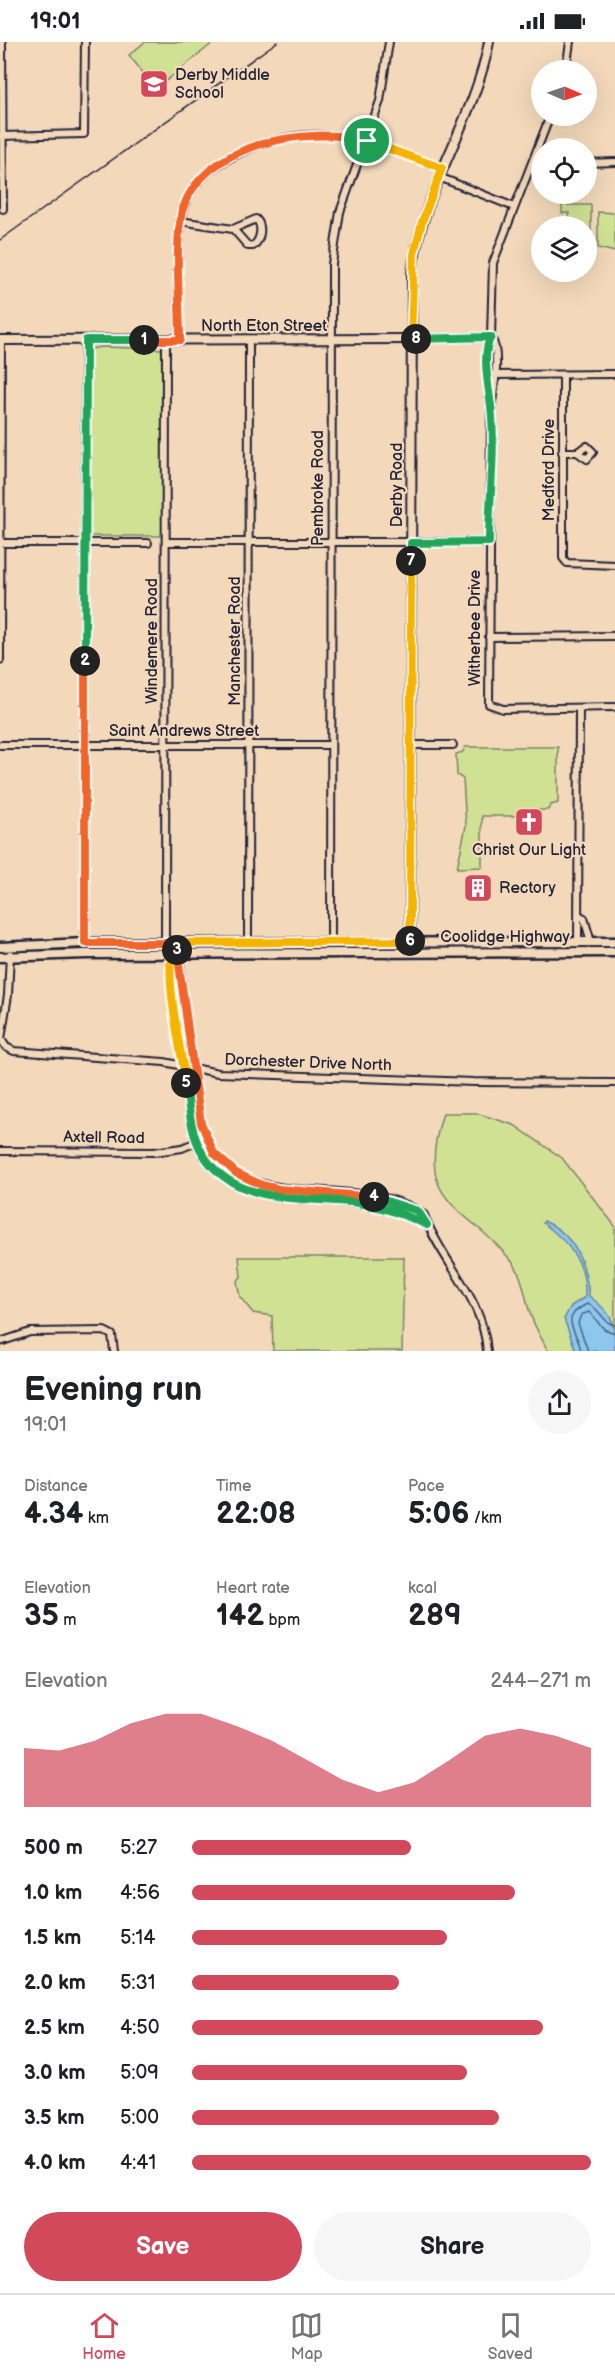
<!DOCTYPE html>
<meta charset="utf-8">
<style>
body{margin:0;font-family:"Balsamiq Sans",sans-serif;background:#f6f6f6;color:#202124;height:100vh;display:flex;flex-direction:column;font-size:22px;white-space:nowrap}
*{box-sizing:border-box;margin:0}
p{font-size:20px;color:#757577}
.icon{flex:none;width:33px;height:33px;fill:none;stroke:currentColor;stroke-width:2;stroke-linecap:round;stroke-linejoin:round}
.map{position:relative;height:1309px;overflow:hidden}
.details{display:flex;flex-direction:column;background:#fff;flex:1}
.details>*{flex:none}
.needle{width:39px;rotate:92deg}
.controls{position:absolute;left:531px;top:18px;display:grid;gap:12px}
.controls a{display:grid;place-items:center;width:66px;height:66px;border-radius:50%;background:#fff;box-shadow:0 6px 24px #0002;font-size:30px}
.pin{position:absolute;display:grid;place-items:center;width:51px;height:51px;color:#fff;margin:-26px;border:3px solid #fff;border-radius:50%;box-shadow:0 2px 6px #0007}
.km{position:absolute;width:30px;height:30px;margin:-15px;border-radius:50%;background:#222;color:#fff;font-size:16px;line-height:30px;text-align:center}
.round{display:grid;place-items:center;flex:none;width:63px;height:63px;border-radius:32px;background:#f6f6f6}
.head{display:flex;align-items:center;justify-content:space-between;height:102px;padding:0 24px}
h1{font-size:33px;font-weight:600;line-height:45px}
.stats{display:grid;grid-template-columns:repeat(3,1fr);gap:9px;height:102px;padding:6px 24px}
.stats div{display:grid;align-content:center}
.stats b{font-size:30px;font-weight:600}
.stats small{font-size:16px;font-weight:400}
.stats p{font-size:16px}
.chart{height:168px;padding:12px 24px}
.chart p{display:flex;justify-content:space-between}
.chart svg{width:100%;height:108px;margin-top:6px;fill:#d1495b;opacity:.7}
.button{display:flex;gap:12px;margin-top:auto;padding:12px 24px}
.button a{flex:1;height:69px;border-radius:36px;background:#d1495b;color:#fff;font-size:24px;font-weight:600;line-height:69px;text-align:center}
.button a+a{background:#f6f6f6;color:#202124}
ul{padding:0 24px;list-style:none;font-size:20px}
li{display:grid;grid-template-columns:96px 72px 1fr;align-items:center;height:45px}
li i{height:15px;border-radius:8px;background:#d1495b}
.status{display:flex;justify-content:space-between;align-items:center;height:42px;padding:0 30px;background:#fff;direction:ltr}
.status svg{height:16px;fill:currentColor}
.dock{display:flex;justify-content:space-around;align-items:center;height:84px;border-top:2px solid #e0e0e0;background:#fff;font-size:16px;color:#757577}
.dock a{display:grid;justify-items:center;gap:3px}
.dock .on{color:#d1495b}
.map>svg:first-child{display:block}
</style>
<div class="status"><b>19:01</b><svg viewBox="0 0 49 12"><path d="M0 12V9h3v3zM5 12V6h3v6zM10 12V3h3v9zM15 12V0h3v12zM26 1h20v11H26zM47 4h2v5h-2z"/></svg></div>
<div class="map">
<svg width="615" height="1309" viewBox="0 0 615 1309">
<rect width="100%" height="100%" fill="#f3d9ba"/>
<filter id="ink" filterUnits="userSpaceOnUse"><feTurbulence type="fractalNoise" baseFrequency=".0167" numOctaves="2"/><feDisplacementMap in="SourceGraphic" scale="12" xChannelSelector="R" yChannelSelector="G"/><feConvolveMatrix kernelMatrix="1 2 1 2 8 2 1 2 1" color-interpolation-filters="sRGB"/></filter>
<g filter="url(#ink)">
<g fill="#d1e194" stroke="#7a8268" stroke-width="1.5">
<path d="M 145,0 L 214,0 L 156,47 L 129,13 Z"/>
<path d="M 562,163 L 591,163 L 591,197 L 587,197 L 586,184 L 555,184 L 569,178 L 569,171 L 562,171 Z"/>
<path d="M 598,170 L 615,171 L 615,210 L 598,206 Z"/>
<path d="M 102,305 L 162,307 L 162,494 L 89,494 L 90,307 Z"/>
<path d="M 465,705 L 558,705 L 558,761 L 551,763 L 548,768 L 522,768 L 522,774 L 482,774 L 482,825 L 457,826 L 466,784 L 463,737 L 457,733 L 456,712 L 463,710 Z"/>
<path d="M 516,902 L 615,902 L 615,904 L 580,907 L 458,906 Z"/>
<path d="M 448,903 L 448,907 L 182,906 L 182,905 Z"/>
<path d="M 64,904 L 168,904 L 168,908 L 13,910 L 14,908 Z"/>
<path d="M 443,1071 L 476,1071 L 514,1083 L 562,1116 L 615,1184 L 615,1309 L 548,1309 C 542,1297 534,1284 530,1271 C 524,1252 523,1231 509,1216 C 461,1160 414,1162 443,1071 Z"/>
<path d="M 239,1215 L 404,1215 L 402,1309 L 273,1309 L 272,1274 L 253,1271 L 240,1255 L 237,1239 L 241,1235 Z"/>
</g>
<path fill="#8ec7ed" stroke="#6385a6" stroke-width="1.5" d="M 544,1179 C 575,1192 586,1222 589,1254 C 613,1272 615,1278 615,1309 L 576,1309 L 564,1277 L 571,1264 L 585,1255 C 587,1222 569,1200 543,1181 Z"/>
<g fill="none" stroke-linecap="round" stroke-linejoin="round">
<g stroke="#4d6482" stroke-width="1.5">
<path d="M 581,1309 C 577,1286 557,1277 587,1262 C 600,1265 603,1282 615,1283"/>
<path d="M 588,1309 L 578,1281 L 581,1273 L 589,1270 L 604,1287 L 615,1291"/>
</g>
<g stroke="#22223b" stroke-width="10">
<g id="minor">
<path d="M 2,0 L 3,167"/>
<path d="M 566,28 L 570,0"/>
<path d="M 0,94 L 84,92 L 85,0"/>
<path d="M 586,121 L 615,120"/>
<path d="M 439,135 L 514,165"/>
<path d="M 180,179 L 233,187 L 256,177 C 263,184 261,198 253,204 L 248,204 L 233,187"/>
<path d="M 491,295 C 501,310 494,348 491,366 L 489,662 L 503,667 L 615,665"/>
<path d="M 411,297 L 491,295"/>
<path d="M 180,298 C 179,264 174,196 184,166 C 192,141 210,126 232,115 C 312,73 366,98 442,126"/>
<path d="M 494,333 L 615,332"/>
<path d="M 563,333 L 563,516 L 567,521 L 615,523"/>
<path d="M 490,360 L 487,306 L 491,295 L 493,221 L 550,74"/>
<path d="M 562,410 L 577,410 L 587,404 L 593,410 L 587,417 L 577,410"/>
<path d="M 166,500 L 489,500"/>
<path d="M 0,501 L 148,501"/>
<path d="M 489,595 L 615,594"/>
<path d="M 0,618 L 1,298"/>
<path d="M 0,703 L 331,703"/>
<path d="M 410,703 L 453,703"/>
<path d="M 579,873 L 584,876 L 591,900"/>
<path d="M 248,900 L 249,298"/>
<path d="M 331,900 L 332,222 L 340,170 L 380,59 L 389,0"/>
<path d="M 578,900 L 579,666"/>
<path d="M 85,901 L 85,298"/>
<path d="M 165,901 L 166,298"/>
<path d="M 173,901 L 179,911 C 182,951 188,990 194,1029 C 197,1051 197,1076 205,1096 C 226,1145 282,1147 327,1149 C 358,1151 398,1153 424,1173 C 442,1221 483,1255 487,1309"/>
<path d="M 171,909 L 171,936 L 192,1085 C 211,1165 295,1153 357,1161 C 381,1164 405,1172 427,1183"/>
<path d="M 10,912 L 8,953 L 1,997 L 6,1005 L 14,1009 L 164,1020 L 218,1031 L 474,1040 L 615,1041"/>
<path d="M 0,1109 L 154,1110 L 182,1106 L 199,1099"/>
<path d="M 0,1300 L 30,1290 L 104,1289 L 112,1293 L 114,1309"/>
</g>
</g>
<g stroke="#22223b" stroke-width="12">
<g id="tertiary">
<path d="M 0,298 L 411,297"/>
<path d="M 410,900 L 412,232 C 420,149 474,81 489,0"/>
</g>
</g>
<g stroke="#22223b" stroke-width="13">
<g id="secondary">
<path d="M 0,905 L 85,901 L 615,900"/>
<path d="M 0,915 L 86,912 L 615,910"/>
</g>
</g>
<use href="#minor" stroke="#f3d9ba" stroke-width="6"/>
<use href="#tertiary" stroke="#f3d9ba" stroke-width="8"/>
<use href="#secondary" stroke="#f3d9ba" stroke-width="8"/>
<path stroke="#22223b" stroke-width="1.5" d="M 0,198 L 277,0"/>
</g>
</g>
<g fill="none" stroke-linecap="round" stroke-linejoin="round" filter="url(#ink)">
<g stroke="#fff" stroke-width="12">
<path id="split-1" d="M 144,298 L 180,298 C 180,263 174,201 182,170 C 201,101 308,83 367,99"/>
</g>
<g stroke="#fff" stroke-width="12">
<path id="split-2" d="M 85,619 L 86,298 L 144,298"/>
</g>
<g stroke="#fff" stroke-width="12">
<path id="split-3" d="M 85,619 L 85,901 L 173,901 L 177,908"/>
</g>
<g stroke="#fff" stroke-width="12">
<path id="split-4" d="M 177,908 L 201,1081 L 214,1111 L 236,1131 L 262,1143 L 279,1147 L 374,1155"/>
</g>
<g stroke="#fff" stroke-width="12">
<path id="split-5" d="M 186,1041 C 189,1065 190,1091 203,1112 C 235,1165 306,1154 358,1161 C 382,1165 405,1172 427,1183 L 418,1169 L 374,1155"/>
</g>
<g stroke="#fff" stroke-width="12">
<path id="split-6" d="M 186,1041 C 180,1003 164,936 173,901 L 410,899"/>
</g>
<g stroke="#fff" stroke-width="12">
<path id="split-7" d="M 410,899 L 411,519"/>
</g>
<g stroke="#fff" stroke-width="12">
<path id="split-8" d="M 411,519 L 411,501 L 489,500 C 489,456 496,409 491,364 C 489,347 481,310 491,295 L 416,297"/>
</g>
<g stroke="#fff" stroke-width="12">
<path id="split-9" d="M 367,99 L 442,126 L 422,180 L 414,212 L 411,297 L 416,297"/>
</g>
<use href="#split-1" stroke="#f0652b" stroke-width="8"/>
<use href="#split-2" stroke="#22a559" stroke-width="8"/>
<use href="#split-3" stroke="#f0652b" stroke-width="8"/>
<use href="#split-4" stroke="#f0652b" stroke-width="8"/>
<use href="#split-5" stroke="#22a559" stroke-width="8"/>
<use href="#split-6" stroke="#f5b400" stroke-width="8"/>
<use href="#split-7" stroke="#f5b400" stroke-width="8"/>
<use href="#split-8" stroke="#22a559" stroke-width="8"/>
<use href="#split-9" stroke="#f5b400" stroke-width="8"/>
</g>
<defs>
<g id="school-square" transform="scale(1.5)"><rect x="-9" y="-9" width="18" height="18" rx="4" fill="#d1495b" stroke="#f3d9ba"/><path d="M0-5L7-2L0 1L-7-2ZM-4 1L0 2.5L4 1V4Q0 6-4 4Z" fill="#fff"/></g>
<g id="church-square" transform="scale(1.5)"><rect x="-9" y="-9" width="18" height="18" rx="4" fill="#d1495b" stroke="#f3d9ba"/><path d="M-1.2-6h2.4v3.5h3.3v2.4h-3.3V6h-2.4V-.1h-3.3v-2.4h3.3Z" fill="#fff"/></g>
<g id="building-square" transform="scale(1.5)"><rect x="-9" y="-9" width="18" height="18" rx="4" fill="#d1495b" stroke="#f3d9ba"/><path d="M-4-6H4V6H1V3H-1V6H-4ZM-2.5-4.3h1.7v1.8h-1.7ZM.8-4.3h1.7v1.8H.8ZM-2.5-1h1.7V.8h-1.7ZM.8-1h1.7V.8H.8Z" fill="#fff"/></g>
</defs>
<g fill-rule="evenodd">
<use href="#school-square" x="154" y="42"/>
<use href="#church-square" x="529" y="780"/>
<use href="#building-square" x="478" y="846"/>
</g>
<g text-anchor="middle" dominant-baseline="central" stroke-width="4.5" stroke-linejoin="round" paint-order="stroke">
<g font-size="16" fill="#22223b" stroke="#f3d9ba" text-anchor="start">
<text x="175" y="33">Derby Middle<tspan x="175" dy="18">School</tspan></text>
<text x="529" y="808" text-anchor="middle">Christ Our Light</text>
<text x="499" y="846">Rectory</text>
</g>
<g font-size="16" fill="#22223b" stroke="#f3d9ba">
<text x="264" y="284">North Eton Street</text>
<text transform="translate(549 428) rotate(-90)">Medford Drive</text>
<text transform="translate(397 443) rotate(-90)">Derby Road</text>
<text transform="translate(318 446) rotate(-90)">Pembroke Road</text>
<text transform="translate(475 586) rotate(-90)">Witherbee Drive</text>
<text transform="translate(152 599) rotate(-90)">Windemere Road</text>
<text transform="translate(235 599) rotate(-90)">Manchester Road</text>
<text x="184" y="689">Saint Andrews Street</text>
<text x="505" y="895">Coolidge Highway</text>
<text transform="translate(308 1021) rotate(2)">Dorchester Drive North</text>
<text transform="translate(104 1096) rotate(1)">Axtell Road</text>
</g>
</g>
</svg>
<div class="controls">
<a><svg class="needle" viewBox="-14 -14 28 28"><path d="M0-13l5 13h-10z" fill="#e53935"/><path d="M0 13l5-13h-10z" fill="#757577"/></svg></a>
<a><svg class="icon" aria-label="locate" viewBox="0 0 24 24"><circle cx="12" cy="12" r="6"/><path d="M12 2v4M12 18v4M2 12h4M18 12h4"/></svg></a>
<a><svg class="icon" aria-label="layers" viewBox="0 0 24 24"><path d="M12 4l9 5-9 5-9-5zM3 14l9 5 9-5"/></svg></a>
</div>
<div class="pin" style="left:367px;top:99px;background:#1e9e55"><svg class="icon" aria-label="arrive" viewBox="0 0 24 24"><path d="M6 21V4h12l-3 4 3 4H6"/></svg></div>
<b class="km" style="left:144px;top:298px">1</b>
<b class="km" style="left:85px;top:619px">2</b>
<b class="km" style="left:177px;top:908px">3</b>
<b class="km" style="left:374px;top:1155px">4</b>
<b class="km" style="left:186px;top:1041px">5</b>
<b class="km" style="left:410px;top:899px">6</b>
<b class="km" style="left:411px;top:519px">7</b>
<b class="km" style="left:416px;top:297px">8</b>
</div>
<section class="details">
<div class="head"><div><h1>Evening run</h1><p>19:01</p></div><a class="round"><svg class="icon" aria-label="share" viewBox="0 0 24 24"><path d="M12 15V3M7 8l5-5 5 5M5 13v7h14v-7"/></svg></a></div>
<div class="stats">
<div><p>Distance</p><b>4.34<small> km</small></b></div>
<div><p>Time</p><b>22:08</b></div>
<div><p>Pace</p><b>5:06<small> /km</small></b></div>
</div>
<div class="stats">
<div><p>Elevation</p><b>35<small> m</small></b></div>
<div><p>Heart rate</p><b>142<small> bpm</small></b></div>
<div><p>kcal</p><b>289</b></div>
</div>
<div class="chart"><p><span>Elevation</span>244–271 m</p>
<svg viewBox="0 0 160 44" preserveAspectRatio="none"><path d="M0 44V20L10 21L20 17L30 10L40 6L50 6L60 11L70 17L80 25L90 33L100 38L110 34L120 25L130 15L140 12L150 15L160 20V44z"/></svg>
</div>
<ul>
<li><b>500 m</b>5:27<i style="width:55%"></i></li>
<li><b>1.0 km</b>4:56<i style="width:81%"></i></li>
<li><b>1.5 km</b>5:14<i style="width:64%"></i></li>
<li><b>2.0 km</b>5:31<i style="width:52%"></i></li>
<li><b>2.5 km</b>4:50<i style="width:88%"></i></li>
<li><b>3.0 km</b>5:09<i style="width:69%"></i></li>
<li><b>3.5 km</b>5:00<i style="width:77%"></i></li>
<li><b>4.0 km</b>4:41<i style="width:100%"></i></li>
</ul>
<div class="button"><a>Save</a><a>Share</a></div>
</section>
<nav class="dock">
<a class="on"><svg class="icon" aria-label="home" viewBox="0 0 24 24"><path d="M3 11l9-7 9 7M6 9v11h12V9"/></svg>Home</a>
<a><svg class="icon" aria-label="map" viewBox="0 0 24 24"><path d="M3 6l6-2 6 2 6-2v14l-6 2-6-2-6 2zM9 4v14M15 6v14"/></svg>Map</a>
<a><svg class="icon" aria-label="saved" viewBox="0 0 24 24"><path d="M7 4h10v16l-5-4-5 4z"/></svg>Saved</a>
</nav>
